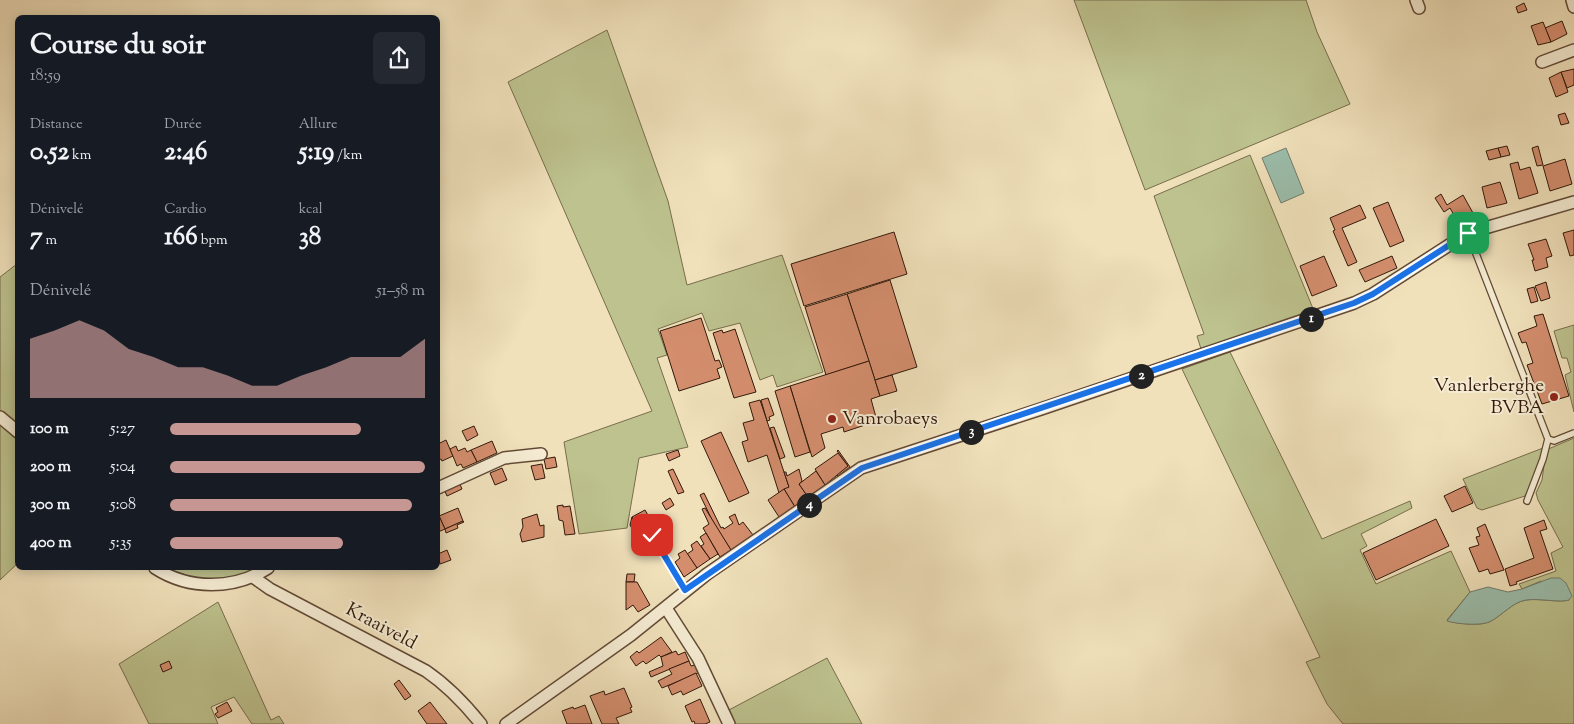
<!DOCTYPE html>
<html lang="fr">
<meta charset="utf-8">
<style>
body{margin:0;font-family:"Sorts Mill Goudy",serif;background:#242831;color:#f1f3f6;height:100vh;display:flex;flex-direction:column;font-size:19px;white-space:nowrap}
*{box-sizing:border-box;margin:0}
p{font-size:16px;color:#9ea1a6}
.icon{flex:none;width:28px;height:28px;fill:none;stroke:currentColor;stroke-width:2;stroke-linecap:round;stroke-linejoin:round}
.map{position:relative;flex:1;overflow:hidden}
.drawer{position:absolute;left:15px;top:15px;width:425px;height:555px;display:flex;flex-direction:column;background:#171b24;border-radius:8px;box-shadow:0 2px 12px #0003}
.drawer>*{flex:none}
.pin{position:absolute;display:grid;place-items:center;width:42px;height:42px;color:#fff;margin:-21px;border-radius:10px;box-shadow:0 2px 8px #0006}
.km{position:absolute;width:25px;height:25px;margin:-12px;border-radius:50%;background:#222;color:#fff;font-size:14px;line-height:25px;text-align:center}
.round{display:grid;place-items:center;flex:none;width:52px;height:52px;border-radius:8px;background:#242831}
.head{display:flex;align-items:center;justify-content:space-between;height:85px;padding:0 15px}
h1{font-size:28px;font-weight:700;line-height:38px}
.metrics{display:grid;grid-template-columns:repeat(3,1fr);gap:8px;height:85px;padding:5px 15px}
.metrics div{display:grid;align-content:center}
.metrics b{font-size:25px;font-weight:700}
.metrics small{font-size:14px;font-weight:400}
.metrics p{font-size:14px}
.chart{height:140px;padding:10px 15px}
.chart p{display:flex;justify-content:space-between}
.chart svg{width:100%;height:90px;margin-top:5px;fill:#c59692;opacity:.7}
ul{padding:0 15px;list-style:none;font-size:16px}
li{display:grid;grid-template-columns:80px 60px 1fr;align-items:center;height:38px}
li i{height:12px;border-radius:6px;background:#c59692}
.map>svg:first-child{display:block}
</style>
<div class="map">
<svg width="1574" height="724" viewBox="0 0 1574 724">
<rect width="100%" height="100%" fill="#f0e1bb"/>
<filter id="stains"><feTurbulence type="fractalNoise" baseFrequency=".004" numOctaves="4"/><feColorMatrix values="0 0 0 0 .2 0 0 0 0 .09 0 0 0 0 .02 0 0 0 .5 -.17"/></filter>
<radialGradient id="worn" r=".72"><stop offset=".6" stop-color="#630" stop-opacity="0"/><stop offset="1" stop-color="#630" stop-opacity=".3"/></radialGradient>
<g fill="#bdc28e" stroke="#786d4c">
<path d="M 1074,0 L 1306,0 L 1317,32 L 1350,104 L 1145,190 Z"/>
<path d="M 607,30 L 668,201 L 687,285 L 782,255 L 823,372 L 777,387 L 773,375 L 760,380 L 740,323 L 709,331 L 702,313 L 658,329 L 667,355 L 657,358 L 688,447 L 639,458 L 627,528 L 579,534 L 564,442 L 652,411 L 508,82 Z"/>
<path d="M 1250,155 L 1314,311 L 1201,349 L 1197,336 L 1204,334 L 1154,196 Z"/>
<path d="M 17,264 L 17,428 L 0,414 L 0,277 Z"/>
<path d="M 1574,325 L 1574,412 L 1565,375 L 1571,372 L 1567,358 L 1562,358 L 1554,331 Z"/>
<path d="M 1230,352 L 1322,539 L 1410,501 L 1412,508 L 1361,534 L 1367,546 L 1360,550 L 1376,584 L 1451,551 L 1470,592 L 1447,620 C 1455,624 1481,626 1489,622 C 1502,616 1512,602 1526,600 C 1539,598 1560,603 1569,600 L 1541,581 L 1522,589 L 1519,584 L 1556,571 L 1551,553 L 1563,547 L 1538,500 L 1536,493 L 1542,480 L 1546,450 L 1574,438 L 1574,724 L 1343,724 L 1327,704 L 1306,662 L 1320,657 L 1182,369 Z"/>
<path d="M 0,425 L 17,440 L 18,563 L 0,580 Z"/>
<path d="M 1543,448 L 1538,468 L 1525,496 L 1482,510 L 1477,508 L 1463,479 Z"/>
<path d="M 161,568 L 259,568 L 243,576 L 199,581 Z"/>
<path d="M 218,602 L 271,720 L 279,716 L 284,724 L 252,724 L 234,697 L 211,707 L 218,724 L 149,724 L 119,664 Z"/>
<path d="M 827,658 L 862,724 L 733,724 L 727,711 Z"/>
</g>
<g fill="#9bbeac" stroke="#717c6b">
<path d="M 1286,148 L 1304,193 L 1281,203 L 1262,158 Z"/>
<path d="M 1551,578 L 1560,578 L 1566,583 L 1572,596 L 1569,600 C 1560,603 1539,598 1526,600 C 1512,602 1501,617 1489,622 C 1480,626 1456,624 1447,621 L 1470,592 L 1488,587 L 1508,592 L 1522,589 Z"/>
</g>
<g fill="#d48e6e" stroke="#32180a">
<path d="M 1524,3 L 1527,10 L 1518,13 L 1516,7 Z"/>
<path d="M 1562,21 L 1567,34 L 1551,42 L 1545,28 Z"/>
<path d="M 1543,22 L 1551,42 L 1538,45 L 1531,26 Z"/>
<path d="M 1574,69 L 1574,85 L 1567,88 L 1561,72 Z"/>
<path d="M 1561,72 L 1568,92 L 1556,97 L 1549,78 Z"/>
<path d="M 1565,113 L 1569,123 L 1561,125 L 1558,115 Z"/>
<path d="M 1507,146 L 1510,155 L 1501,157 L 1498,148 Z"/>
<path d="M 1538,146 L 1543,165 L 1537,166 L 1532,148 Z"/>
<path d="M 1498,148 L 1501,157 L 1489,160 L 1486,151 Z"/>
<path d="M 1565,159 L 1572,184 L 1550,191 L 1543,166 Z"/>
<path d="M 1518,162 L 1520,170 L 1530,167 L 1538,193 L 1519,199 L 1510,164 Z"/>
<path d="M 1500,182 L 1507,203 L 1487,208 L 1482,187 Z"/>
<path d="M 1441,194 L 1447,205 L 1463,195 L 1473,213 L 1458,222 L 1450,208 L 1444,212 L 1435,198 Z"/>
<path d="M 1388,202 L 1404,241 L 1390,247 L 1373,208 Z"/>
<path d="M 1360,205 L 1366,218 L 1342,228 L 1357,262 L 1348,266 L 1333,231 L 1335,230 L 1330,218 Z"/>
<path d="M 1574,230 L 1574,255 L 1570,256 L 1563,233 Z"/>
<path d="M 894,232 L 907,274 L 804,306 L 791,264 Z"/>
<path d="M 1546,239 L 1552,256 L 1546,258 L 1548,267 L 1535,271 L 1532,260 L 1534,260 L 1528,244 Z"/>
<path d="M 1324,256 L 1337,286 L 1312,296 L 1300,266 Z"/>
<path d="M 1392,256 L 1397,268 L 1365,282 L 1359,270 Z"/>
<path d="M 890,280 L 917,367 L 875,380 L 847,294 Z"/>
<path d="M 1546,282 L 1550,298 L 1541,301 L 1535,286 Z"/>
<path d="M 1534,287 L 1538,301 L 1531,303 L 1527,289 Z"/>
<path d="M 847,294 L 869,361 L 826,375 L 805,307 Z"/>
<path d="M 1543,314 L 1569,396 L 1542,404 L 1527,365 L 1533,363 L 1526,342 L 1522,343 L 1518,333 L 1537,326 L 1534,316 Z"/>
<path d="M 701,318 L 715,361 L 719,360 L 722,367 L 717,369 L 720,378 L 679,391 L 660,331 Z"/>
<path d="M 735,329 L 756,392 L 734,398 L 713,333 L 722,330 L 723,333 Z"/>
<path d="M 869,361 L 880,396 L 871,399 L 877,421 L 844,432 L 843,427 L 821,434 L 825,448 L 812,457 L 790,386 Z"/>
<path d="M 892,375 L 897,391 L 880,396 L 875,380 Z"/>
<path d="M 790,386 L 810,452 L 795,457 L 775,391 Z"/>
<path d="M 768,398 L 774,415 L 769,417 L 770,420 L 767,421 L 761,400 Z"/>
<path d="M 760,400 L 789,487 L 779,493 L 767,455 L 748,462 L 742,442 L 748,440 L 743,423 L 754,420 L 749,403 Z"/>
<path d="M 474,426 L 478,435 L 467,441 L 462,431 Z"/>
<path d="M 774,427 L 785,457 L 780,459 L 770,428 Z"/>
<path d="M 721,432 L 749,493 L 729,502 L 701,441 Z"/>
<path d="M 446,440 L 453,456 L 442,461 L 441,459 L 438,460 L 438,444 Z"/>
<path d="M 492,441 L 497,453 L 477,462 L 471,450 Z"/>
<path d="M 456,446 L 458,451 L 465,448 L 467,452 L 471,450 L 477,462 L 463,468 L 461,464 L 457,466 L 450,449 Z"/>
<path d="M 678,450 L 680,456 L 669,461 L 666,454 Z"/>
<path d="M 838,450 L 850,467 L 838,476 L 836,474 L 848,466 L 837,451 Z"/>
<path d="M 838,453 L 848,466 L 825,485 L 815,469 Z"/>
<path d="M 555,457 L 557,467 L 546,469 L 544,459 Z"/>
<path d="M 542,464 L 545,478 L 535,480 L 531,466 Z"/>
<path d="M 502,468 L 507,480 L 495,485 L 490,473 Z"/>
<path d="M 673,469 L 684,492 L 678,494 L 668,471 Z"/>
<path d="M 799,469 L 802,481 L 799,484 L 808,497 L 795,507 L 784,489 L 789,487 L 784,472 L 786,472 L 787,476 Z"/>
<path d="M 816,471 L 825,485 L 808,497 L 799,484 Z"/>
<path d="M 459,482 L 462,489 L 447,496 L 444,489 Z"/>
<path d="M 1465,486 L 1473,503 L 1452,512 L 1444,496 Z"/>
<path d="M 784,489 L 795,507 L 779,517 L 768,500 Z"/>
<path d="M 704,493 L 721,528 L 723,527 L 724,529 L 733,523 L 729,517 L 735,514 L 739,525 L 743,522 L 753,535 L 731,550 L 715,526 L 700,495 Z"/>
<path d="M 670,498 L 674,505 L 666,510 L 662,503 Z"/>
<path d="M 563,505 L 563,507 L 570,506 L 575,534 L 565,535 L 563,521 L 559,520 L 557,506 Z"/>
<path d="M 458,508 L 463,521 L 445,529 L 439,516 Z"/>
<path d="M 705,508 L 731,550 L 720,557 L 703,528 L 709,524 L 702,509 Z"/>
<path d="M 645,510 L 656,529 L 643,537 L 632,517 Z"/>
<path d="M 537,514 L 540,526 L 544,525 L 544,537 L 522,542 L 520,534 L 523,527 L 522,519 Z"/>
<path d="M 439,516 L 445,529 L 438,532 L 438,517 Z"/>
<path d="M 632,517 L 643,536 L 638,539 L 630,525 Z"/>
<path d="M 664,518 L 667,523 L 657,529 L 654,524 Z"/>
<path d="M 1436,519 L 1449,546 L 1376,580 L 1363,553 Z"/>
<path d="M 1544,520 L 1547,529 L 1540,531 L 1553,569 L 1516,582 L 1517,584 L 1510,586 L 1505,569 L 1534,558 L 1524,528 Z"/>
<path d="M 463,521 L 464,522 L 457,525 L 458,528 L 446,533 L 445,529 Z"/>
<path d="M 1485,524 L 1504,570 L 1490,574 L 1488,569 L 1479,572 L 1469,548 L 1479,545 L 1476,537 L 1480,536 L 1477,528 Z"/>
<path d="M 706,533 L 718,554 L 710,559 L 701,546 L 704,544 L 700,537 Z"/>
<path d="M 697,541 L 710,559 L 697,568 L 687,554 L 693,550 L 691,545 Z"/>
<path d="M 447,550 L 451,560 L 440,564 L 438,554 Z"/>
<path d="M 685,550 L 697,568 L 684,577 L 675,562 L 680,558 L 678,554 Z"/>
<path d="M 627,574 L 635,574 L 634,582 L 626,582 Z"/>
<path d="M 626,582 L 637,582 L 650,605 L 638,612 L 633,605 L 626,610 Z"/>
<path d="M 661,637 L 672,652 L 661,657 L 659,655 L 646,664 L 643,661 L 636,666 L 630,657 L 637,651 L 639,653 Z"/>
<path d="M 676,651 L 678,655 L 685,652 L 689,661 L 651,677 L 649,672 L 663,666 L 661,657 Z"/>
<path d="M 169,661 L 172,668 L 163,672 L 160,665 Z"/>
<path d="M 689,661 L 691,666 L 695,665 L 698,673 L 662,688 L 658,681 L 672,674 L 669,669 Z"/>
<path d="M 696,673 L 702,686 L 683,695 L 681,691 L 672,695 L 668,686 Z"/>
<path d="M 399,680 L 411,696 L 405,700 L 394,684 Z"/>
<path d="M 624,688 L 632,707 L 630,708 L 632,712 L 616,718 L 619,724 L 602,724 L 590,696 L 604,691 L 605,695 Z"/>
<path d="M 700,699 L 710,722 L 705,724 L 695,724 L 694,721 L 692,722 L 685,706 Z"/>
<path d="M 227,702 L 232,711 L 218,718 L 215,714 L 218,712 L 216,708 Z"/>
<path d="M 430,702 L 447,724 L 427,724 L 418,711 Z"/>
<path d="M 585,705 L 592,724 L 567,724 L 562,711 L 573,707 L 574,709 Z"/>
</g>
<g fill="none" stroke-linecap="round" stroke-linejoin="round">
<g stroke="#624a36" stroke-width="8">
<g id="lane">
<path d="M 1468,233 L 1548,439 L 1543,459 L 1527,501"/>
<path d="M 1548,439 L 1554,441 L 1574,433"/>
<path d="M 653,535 L 685,591"/>
</g>
</g>
<g stroke="#624a36" stroke-width="14">
<g id="street">
<path d="M 1416,0 L 1419,8"/>
<path d="M 1572,0 L 1574,7"/>
<path d="M 1542,62 L 1574,50"/>
<path d="M 0,417 L 18,432"/>
<path d="M 438,488 L 504,458 L 541,454"/>
<path d="M 155,568 C 189,590 234,590 268,568"/>
<path d="M 253,577 L 270,589 L 426,671 C 448,686 465,704 481,724"/>
<path d="M 666,608 L 698,658 L 729,724"/>
<path d="M 506,724 L 631,635 L 707,574 L 861,468 L 1041,409 L 1354,303 L 1373,294 L 1468,233 L 1574,202"/>
</g>
</g>
<use href="#lane" stroke="#f5ecd3" stroke-width="5.5"/>
<use href="#street" stroke="#f5ecd3" stroke-width="11"/>
</g>
<g fill="none" stroke-linecap="round" stroke-linejoin="round">
<g stroke="#fff" stroke-width="10">
<path id="route" d="M 652,535 L 685,590 L 862,468 L 1354,303 L 1373,294 L 1468,233"/>
</g>
<use href="#route" stroke="#1a73e8" stroke-width="6"/>
</g>
<g fill="#8f2418" stroke="#f5ecd3" stroke-width="2">
<circle cx="1554" cy="397" r="5"/>
<circle cx="832" cy="419" r="5"/>
</g>
<g text-anchor="middle" dominant-baseline="central" stroke-width="4" stroke-linejoin="round" paint-order="stroke">
<g font-size="19" fill="#32180a" stroke="#f5ecd3" text-anchor="end">
<text x="1544" y="386">Vanlerberghe<tspan x="1544" dy="22">BVBA</tspan></text>
<text x="842" y="419" text-anchor="start">Vanrobaeys</text>
</g>
<g font-size="19" fill="#32180a" stroke="#f5ecd3">
<text transform="translate(381 627) rotate(28)">Kraaiveld</text>
</g>
</g>
<rect width="100%" height="100%" filter="url(#stains)"/>
<rect width="100%" height="100%" fill="url(#worn)"/>
</svg>
<div class="pin" style="left:1468px;top:233px;background:#1e9e55"><svg class="icon" aria-label="arrive" viewBox="0 0 24 24"><path d="M6 21V4h12l-3 4 3 4H6"/></svg></div>
<div class="pin" style="left:652px;top:535px;background:#d93025"><svg class="icon" aria-label="check" viewBox="0 0 24 24"><path d="M5 12l5 5 9-10"/></svg></div>
<b class="km" style="left:1311px;top:319px">1</b>
<b class="km" style="left:1141px;top:376px">2</b>
<b class="km" style="left:971px;top:432px">3</b>
<b class="km" style="left:809px;top:505px">4</b>
<section class="drawer">
<div class="head"><div><h1>Course du soir</h1><p>18:59</p></div><a class="round"><svg class="icon" aria-label="share" viewBox="0 0 24 24"><path d="M12 15V3M7 8l5-5 5 5M5 13v7h14v-7"/></svg></a></div>
<div class="metrics">
<div><p>Distance</p><b>0.52<small> km</small></b></div>
<div><p>Durée</p><b>2:46</b></div>
<div><p>Allure</p><b>5:19<small> /km</small></b></div>
</div>
<div class="metrics">
<div><p>Dénivelé</p><b>7<small> m</small></b></div>
<div><p>Cardio</p><b>166<small> bpm</small></b></div>
<div><p>kcal</p><b>38</b></div>
</div>
<div class="chart"><p><span>Dénivelé</span>51–58 m</p>
<svg viewBox="0 0 160 44" preserveAspectRatio="none"><path d="M0 44V15L10 11L20 6L30 11L40 20L50 24L60 29L70 29L80 33L90 38L100 38L110 33L120 29L130 24L140 24L150 24L160 15V44z"/></svg>
</div>
<ul>
<li><b>100 m</b>5:27<i style="width:75%"></i></li>
<li><b>200 m</b>5:04<i style="width:100%"></i></li>
<li><b>300 m</b>5:08<i style="width:95%"></i></li>
<li><b>400 m</b>5:35<i style="width:68%"></i></li>
</ul>
</section>
</div>
